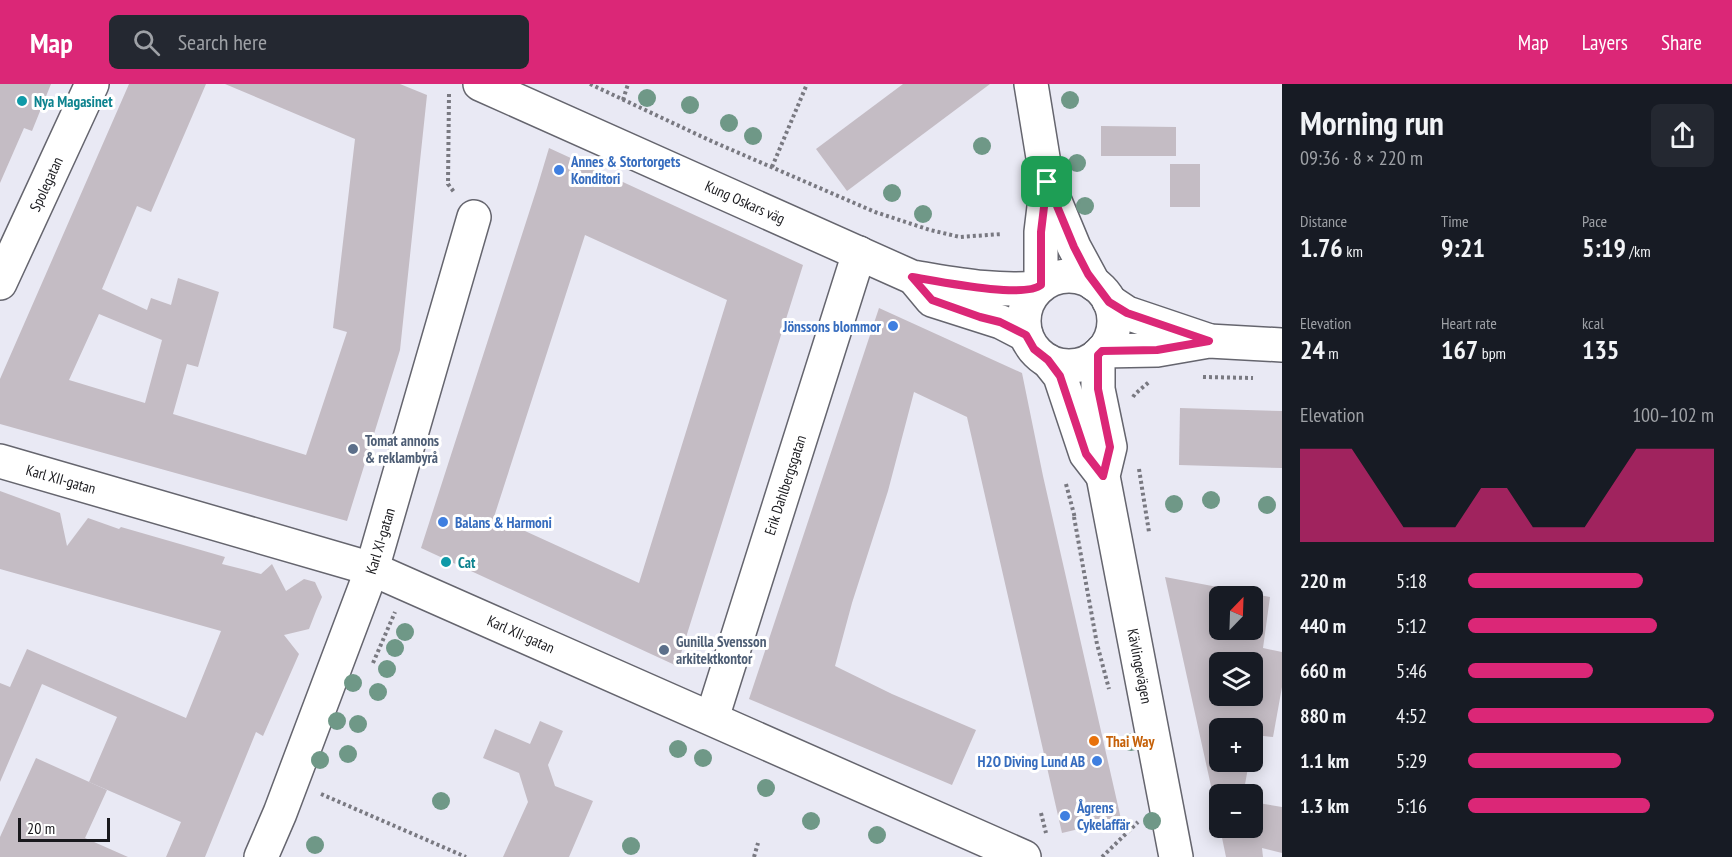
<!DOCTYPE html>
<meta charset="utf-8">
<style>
body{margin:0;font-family:"PT Sans Narrow",sans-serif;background:#242831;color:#f1f3f6;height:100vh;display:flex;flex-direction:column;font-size:22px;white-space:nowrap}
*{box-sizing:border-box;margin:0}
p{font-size:20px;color:#9ea1a6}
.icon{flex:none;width:33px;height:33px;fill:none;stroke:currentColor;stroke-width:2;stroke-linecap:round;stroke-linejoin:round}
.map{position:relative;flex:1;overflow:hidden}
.details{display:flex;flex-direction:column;background:#171b24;width:450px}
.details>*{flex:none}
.needle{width:39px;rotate:23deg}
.controls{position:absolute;left:1209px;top:502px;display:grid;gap:12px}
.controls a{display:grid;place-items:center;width:54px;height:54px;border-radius:9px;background:#171b24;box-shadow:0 3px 15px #0003;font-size:30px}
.scale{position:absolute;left:18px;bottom:15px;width:92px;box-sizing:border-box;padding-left:6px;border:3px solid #19191d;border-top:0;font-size:16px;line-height:21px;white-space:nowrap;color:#19191d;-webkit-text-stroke:4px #fff;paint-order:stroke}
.pin{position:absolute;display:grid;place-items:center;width:51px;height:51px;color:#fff;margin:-26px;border-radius:12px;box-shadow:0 3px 9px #0006}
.round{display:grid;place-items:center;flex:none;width:63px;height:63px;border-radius:9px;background:#242831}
.head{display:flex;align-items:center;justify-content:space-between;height:102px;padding:0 18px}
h1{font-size:33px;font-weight:700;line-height:45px}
.metrics{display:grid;grid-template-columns:repeat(3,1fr);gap:9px;height:102px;padding:6px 18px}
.metrics div{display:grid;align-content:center}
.metrics b{font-size:26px;font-weight:700}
.metrics small{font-size:16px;font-weight:400}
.metrics p{font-size:16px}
.chart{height:168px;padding:12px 18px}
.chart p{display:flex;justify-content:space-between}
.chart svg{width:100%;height:108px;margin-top:6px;fill:#db2777;opacity:.7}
ul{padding:0 18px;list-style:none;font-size:20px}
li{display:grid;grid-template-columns:96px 72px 1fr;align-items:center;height:45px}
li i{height:15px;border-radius:8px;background:#db2777}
header{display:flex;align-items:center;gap:36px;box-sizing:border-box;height:84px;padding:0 30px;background:#db2777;color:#fff}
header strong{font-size:28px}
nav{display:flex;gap:33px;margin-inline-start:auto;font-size:21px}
.search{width:420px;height:54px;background:#242831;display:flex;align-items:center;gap:15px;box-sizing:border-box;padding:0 21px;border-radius:9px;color:#9ea1a6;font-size:22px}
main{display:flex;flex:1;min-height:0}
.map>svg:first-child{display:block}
</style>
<header>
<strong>Map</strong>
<div class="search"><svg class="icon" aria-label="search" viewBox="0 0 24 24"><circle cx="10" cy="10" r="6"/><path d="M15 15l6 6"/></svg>Search here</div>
<nav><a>Map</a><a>Layers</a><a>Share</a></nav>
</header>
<main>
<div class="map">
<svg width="1282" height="773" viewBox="0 0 1282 773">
<rect width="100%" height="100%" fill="#e9e9f4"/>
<g fill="#c4bcc4" fill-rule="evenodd">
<path d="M 0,0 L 51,0 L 32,47 L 24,44 L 0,99 Z"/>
<path d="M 129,0 L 206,0 L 151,128 L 137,122 L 102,205 L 147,226 L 151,214 L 171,221 L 178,194 L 219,208 L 198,283 L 187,280 L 173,330 L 306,371 L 347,248 L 333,244 L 355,55 L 225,0 L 400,0 L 427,11 L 400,266 L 347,437 L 0,340 L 0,295 ZM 99,230 L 162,256 L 145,319 L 69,296 Z"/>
<path d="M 903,0 L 990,0 L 847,107 L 816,65 Z"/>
<path d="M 1101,42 L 1176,43 L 1176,72 L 1101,72 Z"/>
<path d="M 549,64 L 803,181 L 677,582 L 421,464 L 537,104 ZM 585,151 L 727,216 L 639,499 L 494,433 Z"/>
<rect x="1170" y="80" width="30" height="43"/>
<path d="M 879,224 L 1022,289 L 1043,392 L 1121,735 L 1062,749 L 967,333 L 914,308 L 888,407 L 852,519 L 835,582 L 892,610 L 976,646 L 952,701 L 749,615 Z"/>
<path d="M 1180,324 L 1282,327 L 1282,384 L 1179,381 Z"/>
<path d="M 0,407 L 60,429 L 67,462 L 88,434 L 119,445 L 121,443 L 225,473 L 222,480 L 246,486 L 261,490 L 272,480 L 286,507 L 304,495 L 315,498 L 322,513 L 316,527 L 309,545 L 284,551 L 299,570 L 263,652 L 256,648 L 205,773 L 166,773 L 181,738 L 89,698 L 117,633 L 42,600 L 0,698 L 0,599 L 10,603 L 27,565 L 186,634 L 221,547 L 0,485 Z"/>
<path d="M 1165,493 L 1270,513 L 1263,564 L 1282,568 L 1282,603 L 1273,653 L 1255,651 L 1252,662 L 1252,645 L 1220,645 L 1220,678 L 1249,678 L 1244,706 L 1254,706 L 1252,711 L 1220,711 L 1220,743 ZM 1220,513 L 1252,513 L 1252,546 L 1220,546 ZM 1220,579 L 1252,579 L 1252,612 L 1220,612 Z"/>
<path d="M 540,637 L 563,647 L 548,681 L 555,702 L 593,717 L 569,773 L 503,773 L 528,718 L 519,689 L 483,674 L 495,645 L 530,660 Z"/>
<path d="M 36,674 L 107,706 L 85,754 L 128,773 L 0,773 L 0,753 Z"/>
<path d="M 1252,718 L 1282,723 L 1282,769 L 1262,764 L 1263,773 L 1226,773 L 1220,744 L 1252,744 Z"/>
</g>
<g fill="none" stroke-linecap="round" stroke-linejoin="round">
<g stroke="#65656e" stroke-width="36">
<g id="minor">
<path d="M 0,377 L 372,485 L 1024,773"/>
<path d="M 712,634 L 859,169"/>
<path d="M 261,773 L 280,729 L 372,485 L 474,133"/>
</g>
</g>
<g stroke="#65656e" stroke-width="36">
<g id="tertiary">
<path d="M 0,199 L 92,0"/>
<path d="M 1098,271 L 1098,305 L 1110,363 L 1103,392 L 1176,773"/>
<path d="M 1048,277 L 1060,292 L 1086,370 L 1103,392"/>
</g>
</g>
<g stroke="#65656e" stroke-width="36">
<g id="secondary">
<path d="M 480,0 L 912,193 C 956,200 993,208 1038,204"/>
<path d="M 1031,0 L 1047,98 L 1074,163 L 1094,200"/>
<circle cx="1069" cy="237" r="45"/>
<path d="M 917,198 L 932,216 L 1001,238 L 1026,251"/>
<path d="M 1041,201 L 1041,148 L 1047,98"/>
<path d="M 1109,217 L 1127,229 L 1207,256"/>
<path d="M 1102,267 L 1157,266 L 1209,257 L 1282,261"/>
</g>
</g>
<g stroke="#797981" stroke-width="4" stroke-dasharray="3 3" stroke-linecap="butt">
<path d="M 590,0 L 709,56 L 875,128 L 930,146 L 960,153 L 1002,150"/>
<path d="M 449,10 L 448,100 L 454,108"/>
<path d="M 623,16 L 628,0"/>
<path d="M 772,83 L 807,0"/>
<path d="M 1203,293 L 1253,294"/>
<path d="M 1133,313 L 1135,310 L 1149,298"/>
<path d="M 1139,385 L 1149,448"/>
<path d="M 1066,400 L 1075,434"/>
<path d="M 1074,433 L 1097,560 L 1109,605"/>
<path d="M 373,579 L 395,528"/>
<path d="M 321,710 L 466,773"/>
<path d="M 1041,729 L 1046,749"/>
<path d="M 754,773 L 758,759"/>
<path d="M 1102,773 L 1138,738"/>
</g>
<use href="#minor" stroke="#fff" stroke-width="33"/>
<use href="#tertiary" stroke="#fff" stroke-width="33"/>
<use href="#secondary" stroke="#fff" stroke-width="33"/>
</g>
<g fill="#6f9887">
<circle cx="647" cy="14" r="9"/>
<circle cx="1070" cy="16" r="9"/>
<circle cx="690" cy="21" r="9"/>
<circle cx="729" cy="39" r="9"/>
<circle cx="753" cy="52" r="9"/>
<circle cx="982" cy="62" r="9"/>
<circle cx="1077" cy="79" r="9"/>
<circle cx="892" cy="109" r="9"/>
<circle cx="1085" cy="122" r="9"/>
<circle cx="923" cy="130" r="9"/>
<circle cx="1211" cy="416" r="9"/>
<circle cx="1174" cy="420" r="9"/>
<circle cx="1267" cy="421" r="9"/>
<circle cx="405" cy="548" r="9"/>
<circle cx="395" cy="564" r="9"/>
<circle cx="387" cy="585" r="9"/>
<circle cx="353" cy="599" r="9"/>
<circle cx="378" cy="608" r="9"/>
<circle cx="337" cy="637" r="9"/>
<circle cx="358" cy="640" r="9"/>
<circle cx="1131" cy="658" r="9"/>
<circle cx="678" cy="665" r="9"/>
<circle cx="348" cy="670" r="9"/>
<circle cx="703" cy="674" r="9"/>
<circle cx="320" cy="676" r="9"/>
<circle cx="766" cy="704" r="9"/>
<circle cx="441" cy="717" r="9"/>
<circle cx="811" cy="737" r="9"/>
<circle cx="1152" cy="737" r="9"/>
<circle cx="877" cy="751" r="9"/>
<circle cx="315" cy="761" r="9"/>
<circle cx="631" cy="762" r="9"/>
</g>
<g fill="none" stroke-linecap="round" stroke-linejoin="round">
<g stroke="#fff" stroke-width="12">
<path id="route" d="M 1047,98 L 1074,163 L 1088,190 L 1109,218 L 1127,229 L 1209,257 L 1157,266 L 1102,267 L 1098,271 L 1098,305 L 1110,363 L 1103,392 L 1086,370 L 1060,292 L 1048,276 L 1034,265 L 1026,251 L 1000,238 L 980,233 L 932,216 L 912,193 C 937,197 1024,215 1041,201 L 1041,148 Z"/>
</g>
<use href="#route" stroke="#db2777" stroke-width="8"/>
</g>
<g fill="#0f9aa8" stroke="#fff" stroke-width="2">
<circle cx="22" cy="17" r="6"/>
<circle cx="446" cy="478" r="6"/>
</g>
<g fill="#3f7fe0" stroke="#fff" stroke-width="2">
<circle cx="559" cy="86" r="6"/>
<circle cx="893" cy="242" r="6"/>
<circle cx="443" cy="438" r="6"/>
<circle cx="1097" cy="677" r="6"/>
<circle cx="1065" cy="732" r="6"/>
</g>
<g fill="#5c6f8a" stroke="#fff" stroke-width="2">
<circle cx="353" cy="365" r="6"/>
<circle cx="664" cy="566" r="6"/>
</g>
<circle fill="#e8710a" stroke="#fff" stroke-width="2" cx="1094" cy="657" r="6"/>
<g text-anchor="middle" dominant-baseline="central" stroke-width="6" stroke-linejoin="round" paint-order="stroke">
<g font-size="15" font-weight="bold" fill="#0d838f" stroke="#fff" text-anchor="start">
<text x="34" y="17">Nya Magasinet</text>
<text x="458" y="478">Cat</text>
</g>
<g font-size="15" font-weight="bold" fill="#366cbe" stroke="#fff" text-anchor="start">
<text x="571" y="77">Annes &amp; Stortorgets<tspan x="571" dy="17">Konditori</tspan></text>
<text x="881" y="242" text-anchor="end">Jönssons blommor</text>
<text x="455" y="438">Balans &amp; Harmoni</text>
<text x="1085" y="677" text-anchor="end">H2O Diving Lund AB</text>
<text x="1077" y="723">Ågrens<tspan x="1077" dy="17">Cykelaffär</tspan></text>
</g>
<g font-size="15" fill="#19191d" stroke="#fff">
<text transform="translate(46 100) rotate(-65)">Spolegatan</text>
<text transform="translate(745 118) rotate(24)">Kung Oskars väg</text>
<text transform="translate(61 395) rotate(16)">Karl XII-gatan</text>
<text transform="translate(785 401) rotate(-72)">Erik Dahlbergsgatan</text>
<text transform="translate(380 457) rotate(-73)">Karl XI-gatan</text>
<text transform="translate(521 550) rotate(24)">Karl XII-gatan</text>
<text transform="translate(1140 582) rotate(79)">Kävlingevägen</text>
</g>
<g font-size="15" font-weight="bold" fill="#4e5e75" stroke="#fff" text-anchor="start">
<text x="365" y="356">Tomat annons<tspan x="365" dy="17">&amp; reklambyrå</tspan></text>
<text x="676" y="557">Gunilla Svensson<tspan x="676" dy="17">arkitektkontor</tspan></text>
</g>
<g font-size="15" font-weight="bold" fill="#c56008" stroke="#fff" text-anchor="start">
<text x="1106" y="657">Thai Way</text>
</g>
</g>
</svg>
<div class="controls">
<a><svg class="needle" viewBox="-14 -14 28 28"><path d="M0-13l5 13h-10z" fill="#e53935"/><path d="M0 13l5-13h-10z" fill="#9ea1a6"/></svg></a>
<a><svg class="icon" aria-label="layers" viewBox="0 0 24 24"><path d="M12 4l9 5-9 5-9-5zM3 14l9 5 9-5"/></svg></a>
<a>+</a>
<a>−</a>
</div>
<div class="scale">20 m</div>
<div class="pin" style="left:1047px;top:98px;background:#1e9e55"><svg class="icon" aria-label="arrive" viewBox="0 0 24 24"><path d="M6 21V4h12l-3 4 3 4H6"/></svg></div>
</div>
<section class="details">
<div class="head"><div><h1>Morning run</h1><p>09:36 · 8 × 220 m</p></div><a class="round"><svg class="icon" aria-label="share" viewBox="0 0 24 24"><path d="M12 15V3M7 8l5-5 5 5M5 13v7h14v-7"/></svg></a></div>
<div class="metrics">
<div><p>Distance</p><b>1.76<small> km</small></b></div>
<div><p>Time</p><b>9:21</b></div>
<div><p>Pace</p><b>5:19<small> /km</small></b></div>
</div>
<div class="metrics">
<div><p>Elevation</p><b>24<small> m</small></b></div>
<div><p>Heart rate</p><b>167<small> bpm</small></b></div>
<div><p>kcal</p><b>135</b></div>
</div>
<div class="chart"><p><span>Elevation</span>100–102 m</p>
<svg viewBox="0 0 160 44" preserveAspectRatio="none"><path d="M0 44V6L10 6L20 6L30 22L40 38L50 38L60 38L70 22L80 22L90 38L100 38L110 38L120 22L130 6L140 6L150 6L160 6V44z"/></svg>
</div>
<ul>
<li><b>220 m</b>5:18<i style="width:71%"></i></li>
<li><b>440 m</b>5:12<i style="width:77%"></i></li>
<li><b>660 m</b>5:46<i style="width:51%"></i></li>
<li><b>880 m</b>4:52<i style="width:100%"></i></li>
<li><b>1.1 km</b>5:29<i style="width:62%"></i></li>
<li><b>1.3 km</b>5:16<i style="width:74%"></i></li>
</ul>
</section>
</main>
